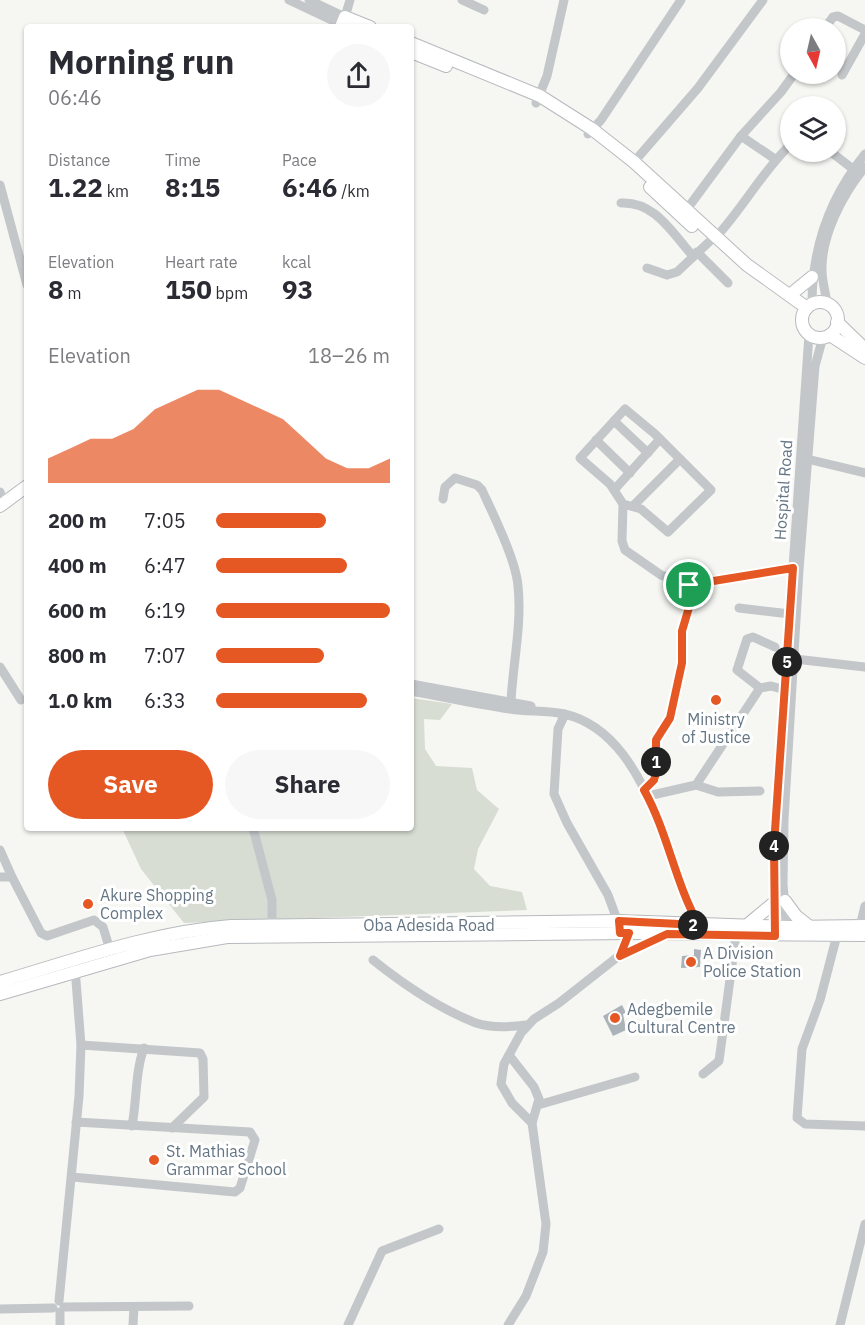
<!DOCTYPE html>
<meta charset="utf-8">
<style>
body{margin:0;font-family:"IBM Plex Sans",sans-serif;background:#f7f7f7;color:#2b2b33;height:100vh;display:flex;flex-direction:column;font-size:22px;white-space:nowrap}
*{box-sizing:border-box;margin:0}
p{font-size:20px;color:#7c7c81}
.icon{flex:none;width:33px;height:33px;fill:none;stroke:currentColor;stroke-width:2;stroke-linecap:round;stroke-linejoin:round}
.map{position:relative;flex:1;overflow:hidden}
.sheet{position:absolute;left:24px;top:24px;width:390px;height:807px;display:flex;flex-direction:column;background:#fff;border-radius:6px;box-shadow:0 2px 4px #0004}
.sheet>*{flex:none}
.needle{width:39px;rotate:172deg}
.controls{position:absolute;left:780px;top:18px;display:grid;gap:12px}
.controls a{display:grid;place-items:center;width:66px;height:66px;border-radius:50%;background:#fff;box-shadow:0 2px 4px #0004;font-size:30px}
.pin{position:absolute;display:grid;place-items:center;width:51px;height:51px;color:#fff;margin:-26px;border:3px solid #fff;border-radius:50%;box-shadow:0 2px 6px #0007}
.km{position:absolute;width:30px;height:30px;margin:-15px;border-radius:50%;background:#222;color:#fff;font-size:16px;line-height:30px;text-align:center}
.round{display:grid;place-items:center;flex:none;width:63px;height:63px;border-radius:32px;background:#f7f7f7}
.head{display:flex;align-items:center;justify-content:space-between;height:102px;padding:0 24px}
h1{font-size:33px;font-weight:700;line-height:45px}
.metrics{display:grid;grid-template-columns:repeat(3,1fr);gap:9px;height:102px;padding:6px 24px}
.metrics div{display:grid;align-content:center}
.metrics b{font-size:26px;font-weight:700}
.metrics small{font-size:16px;font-weight:400}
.metrics p{font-size:16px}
.chart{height:168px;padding:12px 24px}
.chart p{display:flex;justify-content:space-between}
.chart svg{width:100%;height:108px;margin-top:6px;fill:#e55823;opacity:.7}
.cta{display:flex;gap:12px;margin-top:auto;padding:12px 24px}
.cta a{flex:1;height:69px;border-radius:36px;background:#e55823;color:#fff;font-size:24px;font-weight:700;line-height:69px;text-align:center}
.cta a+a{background:#f7f7f7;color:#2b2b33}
ul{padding:0 24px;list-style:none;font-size:20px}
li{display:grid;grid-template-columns:96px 72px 1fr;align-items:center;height:45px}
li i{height:15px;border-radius:8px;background:#e55823}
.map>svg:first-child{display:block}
</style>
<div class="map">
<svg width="865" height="1325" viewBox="0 0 865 1325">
<rect width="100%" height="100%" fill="#f6f6f2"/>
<path fill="#d7ddd3" d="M 411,698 L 452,704 L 440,720 L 424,719 L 425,749 L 436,766 L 472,768 L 477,790 L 499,809 L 478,849 L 474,869 L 490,886 L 522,892 L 527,910 L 184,923 L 141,869 L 122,828 L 411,828 Z"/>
<g fill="#abb3b9">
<path d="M 694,949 L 701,950 L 700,967 L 681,968 L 682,956 L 694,955 Z"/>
<path d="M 622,1005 L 626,1013 L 623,1014 L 626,1030 L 613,1036 L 603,1016 Z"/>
</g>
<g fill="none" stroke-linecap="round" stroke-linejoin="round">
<g stroke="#b6babe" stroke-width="14">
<g id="major">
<path d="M 341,27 L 345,17 L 370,27"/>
<path d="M 411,43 L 540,96 L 592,129 L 634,162 L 747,265 L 807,308"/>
<path d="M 411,52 L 446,66"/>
<path d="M 650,187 L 692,226"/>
<path d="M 790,295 L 812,277"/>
<circle cx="820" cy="320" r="18"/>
<path d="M 837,322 L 865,349"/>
<path d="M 830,335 L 865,358"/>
<path d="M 0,506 L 27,486"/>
<path d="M 785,901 L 796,916 L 810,927"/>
<path d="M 746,926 L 775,902"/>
<path d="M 0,982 C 75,960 152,932 231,926 L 619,921 L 787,927 L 865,926"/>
<path d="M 0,994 L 150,950 L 227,937 L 629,933 L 865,935"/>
</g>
</g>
<g stroke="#c3c7ca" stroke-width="9">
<path d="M 289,0 L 342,25"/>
<path d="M 309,0 L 345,17 L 350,0"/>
<path d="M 462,0 L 484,10"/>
<path d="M 825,28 L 833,17 L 838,16 L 865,30"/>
<path d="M 842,75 L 865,34"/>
<path d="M 536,103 L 547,76 L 564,0"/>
<path d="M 588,134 L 601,120 L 681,0"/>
<path d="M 741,136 L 775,159"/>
<path d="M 831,152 L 853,169"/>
<path d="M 634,162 L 698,88 L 763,0"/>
<path d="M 0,185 L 27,285"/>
<path d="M 621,203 C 655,201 672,233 693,256"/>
<path d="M 687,209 L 741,136 L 781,92 L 794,74"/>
<path d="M 716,237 C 743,208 762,172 790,145"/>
<path d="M 697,252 L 728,283"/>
<path d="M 647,268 L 667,275 L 677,272 L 709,242"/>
<path d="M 812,304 C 812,247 829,198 865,154"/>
<path d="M 827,304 C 826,293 822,282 822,271 C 821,235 843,194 865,167"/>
<path d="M 614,421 L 648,453"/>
<path d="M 596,440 L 630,473"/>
<path d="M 807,459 L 865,473"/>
<path d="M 614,490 L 660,439"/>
<path d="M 0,492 L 1,495"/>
<path d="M 443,499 L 445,487 L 455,478 L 477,485 L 482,490 C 493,514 516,560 518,586 C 522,624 513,663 511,701"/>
<path d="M 623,504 L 641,509 L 668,532 L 711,490 L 655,434 L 625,409 L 580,458 L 610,484 L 623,504 L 622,541 L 625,550 L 661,575 L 689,585 L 793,568"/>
<path d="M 634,505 L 680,459"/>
<path d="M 739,608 L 790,614"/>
<path d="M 795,659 L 865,667"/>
<path d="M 0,667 L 21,700"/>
<path d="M 411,684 L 531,706"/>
<path d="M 760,688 L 737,670 L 747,639 L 753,637 L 775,647"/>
<path d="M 411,691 C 444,697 477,704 510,709 C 528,712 546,710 564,714 C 614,725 640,776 658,819 C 673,854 680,892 699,925"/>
<path d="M 565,714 L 558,729 L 554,794 L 567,823 L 608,895 L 619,925"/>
<path d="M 696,785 L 718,792 L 760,791"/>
<path d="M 644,790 L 654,780 L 656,773 L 656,739 L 670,718 L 682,663 L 682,631 L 690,604 L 689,585"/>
<path d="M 648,796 L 696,785 L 760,688 L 771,686 L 785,690"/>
<path d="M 253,828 L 272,900 L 272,925"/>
<path d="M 0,850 L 12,877"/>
<path d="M 0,877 L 12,877 L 41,933 L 47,936 L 94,920 L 103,927 L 110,950"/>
<path d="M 860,926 L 865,906"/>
<path d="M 775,930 L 774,845 L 809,334"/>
<path d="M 787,933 L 783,884 L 784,819 L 799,570 L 815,366 L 823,337"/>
<path d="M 837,935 L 820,1000 L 802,1049 L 797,1118 L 805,1124 L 865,1126"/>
<path d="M 620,955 L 629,933"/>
<path d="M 373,960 C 403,984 440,1009 476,1023 C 491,1028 511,1027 526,1025"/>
<path d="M 81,1045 L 200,1053 L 203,1059 L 204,1097 L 172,1128"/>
<path d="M 703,1074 L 719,1061 L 736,935"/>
<path d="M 538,1105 L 635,1077"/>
<path d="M 532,1123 L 512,1103 L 501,1084 L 504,1064 L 521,1033 L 534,1019 L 559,1003 L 620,955 L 665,935"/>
<path d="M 132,1126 C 137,1100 135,1072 144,1048"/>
<path d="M 72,1177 L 235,1192 L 240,1188 L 255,1140 L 250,1132 L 76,1122"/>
<path d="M 59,1301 L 79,1096 L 81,1045 L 75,968"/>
<path d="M 64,1307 L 189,1306"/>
<path d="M 0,1309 L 53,1308"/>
<path d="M 60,1312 L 60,1325"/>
<path d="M 133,1325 L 134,1307"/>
<path d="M 348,1325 L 382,1251 L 439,1229"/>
<path d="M 508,1325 L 526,1296 L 543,1252 L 546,1224 L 532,1123 L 539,1099 L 534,1087 L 509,1055"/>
<path d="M 840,1325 L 865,1224"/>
</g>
<use href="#major" stroke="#fff" stroke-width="12"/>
</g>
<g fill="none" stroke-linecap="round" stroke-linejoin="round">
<g stroke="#fff" stroke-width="12">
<path id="route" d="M 793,568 L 774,845 L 775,936 L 667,934 L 620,956 L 629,933 L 620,933 L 619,921 L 699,925 C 675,883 668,833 644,790 L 654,780 L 656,773 L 656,740 L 670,718 L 682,663 L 682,631 L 690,604 L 689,585 Z"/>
</g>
<use href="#route" stroke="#e55823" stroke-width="8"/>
</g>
<g fill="#e55823" stroke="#fff" stroke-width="2">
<circle cx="716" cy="700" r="6"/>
<circle cx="88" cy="904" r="6"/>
<circle cx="691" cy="962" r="6"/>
<circle cx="615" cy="1018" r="6"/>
<circle cx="154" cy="1160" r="6"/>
</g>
<g text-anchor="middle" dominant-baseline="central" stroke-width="6" stroke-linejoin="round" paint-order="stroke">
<g font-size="16" fill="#647584" stroke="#fff">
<text transform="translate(783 490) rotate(-86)">Hospital Road</text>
<text x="429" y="925">Oba Adesida Road</text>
</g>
<g font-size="16" fill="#647584" stroke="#fff" text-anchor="start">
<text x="716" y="719" text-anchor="middle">Ministry<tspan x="716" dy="18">of Justice</tspan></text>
<text x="100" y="895">Akure Shopping<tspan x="100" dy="18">Complex</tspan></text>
<text x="703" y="953">A Division<tspan x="703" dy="18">Police Station</tspan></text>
<text x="627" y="1009">Adegbemile<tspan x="627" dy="18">Cultural Centre</tspan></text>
<text x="166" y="1151">St. Mathias<tspan x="166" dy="18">Grammar School</tspan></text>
</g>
</g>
</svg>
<div class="controls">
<a><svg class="needle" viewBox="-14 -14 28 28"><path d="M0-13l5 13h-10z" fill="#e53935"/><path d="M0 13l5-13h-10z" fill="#7c7c81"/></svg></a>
<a><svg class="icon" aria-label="layers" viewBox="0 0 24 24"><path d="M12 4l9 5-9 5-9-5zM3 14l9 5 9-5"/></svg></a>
</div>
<div class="pin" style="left:689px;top:585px;background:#1e9e55"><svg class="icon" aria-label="arrive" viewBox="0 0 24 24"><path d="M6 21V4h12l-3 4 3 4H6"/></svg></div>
<b class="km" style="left:656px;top:762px">1</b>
<b class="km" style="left:693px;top:925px">2</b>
<b class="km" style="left:774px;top:846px">4</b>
<b class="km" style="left:787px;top:662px">5</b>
<section class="sheet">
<div class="head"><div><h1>Morning run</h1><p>06:46</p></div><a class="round"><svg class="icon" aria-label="share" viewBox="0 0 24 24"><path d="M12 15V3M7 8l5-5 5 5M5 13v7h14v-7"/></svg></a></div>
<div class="metrics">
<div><p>Distance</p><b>1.22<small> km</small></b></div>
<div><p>Time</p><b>8:15</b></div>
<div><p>Pace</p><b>6:46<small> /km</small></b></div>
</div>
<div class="metrics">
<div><p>Elevation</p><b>8<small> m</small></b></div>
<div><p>Heart rate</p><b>150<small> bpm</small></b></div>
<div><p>kcal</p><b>93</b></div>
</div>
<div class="chart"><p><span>Elevation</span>18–26 m</p>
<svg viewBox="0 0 160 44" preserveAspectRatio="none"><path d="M0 44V34L10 30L20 26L30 26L40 22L50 14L60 10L70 6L80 6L90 10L100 14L110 18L120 26L130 34L140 38L150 38L160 34V44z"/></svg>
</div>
<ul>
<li><b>200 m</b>7:05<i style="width:63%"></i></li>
<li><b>400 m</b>6:47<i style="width:75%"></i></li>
<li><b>600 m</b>6:19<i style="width:100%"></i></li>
<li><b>800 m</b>7:07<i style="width:62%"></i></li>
<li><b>1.0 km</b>6:33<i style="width:87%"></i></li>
</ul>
<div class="cta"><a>Save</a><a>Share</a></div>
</section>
</div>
